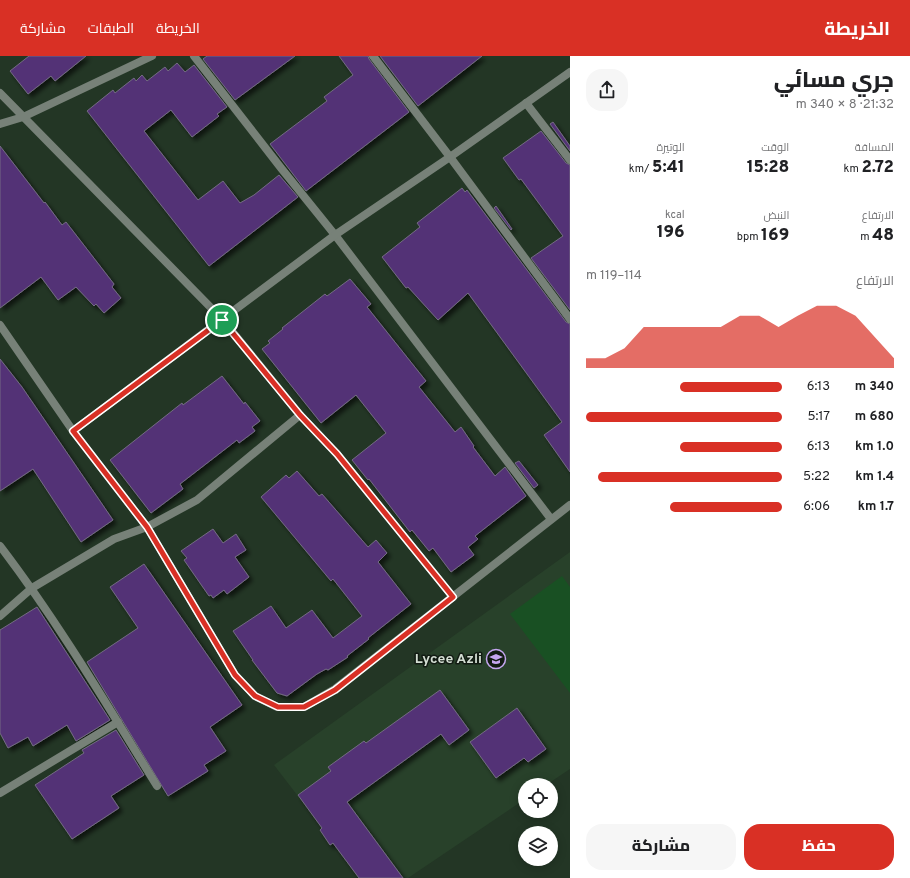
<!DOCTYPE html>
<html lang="ar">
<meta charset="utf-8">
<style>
body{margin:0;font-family:Overpass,Cairo,sans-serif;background:#f6f6f6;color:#202124;direction:rtl;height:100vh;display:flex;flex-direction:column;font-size:15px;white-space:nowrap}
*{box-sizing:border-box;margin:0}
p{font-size:13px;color:#757577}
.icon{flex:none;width:22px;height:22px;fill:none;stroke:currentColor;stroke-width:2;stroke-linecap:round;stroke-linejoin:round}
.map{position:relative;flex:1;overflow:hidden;direction:ltr}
.drawer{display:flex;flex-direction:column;background:#fff;width:340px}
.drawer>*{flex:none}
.buttons{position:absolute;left:518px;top:722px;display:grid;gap:8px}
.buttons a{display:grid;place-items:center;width:40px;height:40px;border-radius:50%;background:#fff;box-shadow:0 2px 10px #0003;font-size:20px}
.pin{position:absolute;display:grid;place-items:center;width:34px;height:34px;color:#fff;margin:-17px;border:2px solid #fff;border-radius:50%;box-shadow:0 1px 4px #0007}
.round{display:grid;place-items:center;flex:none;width:42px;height:42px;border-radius:16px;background:#f6f6f6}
.head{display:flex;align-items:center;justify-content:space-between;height:68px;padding:0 16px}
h1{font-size:22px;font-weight:800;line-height:30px}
.metrics{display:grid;grid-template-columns:repeat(3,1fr);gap:6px;height:68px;padding:4px 16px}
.metrics div{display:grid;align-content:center}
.metrics b{font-size:17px;font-weight:800}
.metrics small{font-size:11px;font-weight:400}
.metrics p{font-size:11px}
.chart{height:112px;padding:8px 16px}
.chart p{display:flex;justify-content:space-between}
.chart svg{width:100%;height:72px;margin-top:4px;fill:#d93025;opacity:.7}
.button{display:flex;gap:8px;margin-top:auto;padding:8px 16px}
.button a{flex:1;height:46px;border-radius:16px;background:#d93025;color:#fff;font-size:16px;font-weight:800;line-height:46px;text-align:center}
.button a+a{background:#f6f6f6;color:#202124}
ul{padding:0 16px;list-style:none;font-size:13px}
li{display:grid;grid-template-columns:64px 48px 1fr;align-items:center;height:30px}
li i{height:10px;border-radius:5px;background:#d93025}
header{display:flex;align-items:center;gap:24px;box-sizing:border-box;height:56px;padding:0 20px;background:#d93025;color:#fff}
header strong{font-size:19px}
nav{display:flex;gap:22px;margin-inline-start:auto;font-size:14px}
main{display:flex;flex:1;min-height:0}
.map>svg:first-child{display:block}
</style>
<header>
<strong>الخريطة</strong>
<nav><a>الخريطة</a><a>الطبقات</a><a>مشاركة</a></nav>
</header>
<main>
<section class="drawer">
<div class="head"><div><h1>جري مسائي</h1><p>21:32 · 8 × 340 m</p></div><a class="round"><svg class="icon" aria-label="share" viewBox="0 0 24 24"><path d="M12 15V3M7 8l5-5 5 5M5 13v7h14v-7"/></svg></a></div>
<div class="metrics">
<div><p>المسافة</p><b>2.72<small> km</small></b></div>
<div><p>الوقت</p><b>15:28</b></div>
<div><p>الوتيرة</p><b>5:41<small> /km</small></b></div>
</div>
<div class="metrics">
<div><p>الارتفاع</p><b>48<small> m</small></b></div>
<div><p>النبض</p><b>169<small> bpm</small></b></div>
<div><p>kcal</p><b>196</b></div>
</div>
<div class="chart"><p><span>الارتفاع</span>114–119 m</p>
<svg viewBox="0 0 160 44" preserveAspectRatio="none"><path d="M0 44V38L10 38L20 32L30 19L40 19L50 19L60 19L70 19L80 12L90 12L100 19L110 12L120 6L130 6L140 12L150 25L160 38V44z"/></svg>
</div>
<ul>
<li><b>340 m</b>6:13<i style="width:52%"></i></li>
<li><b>680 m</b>5:17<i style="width:100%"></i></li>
<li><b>1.0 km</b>6:13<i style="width:52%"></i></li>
<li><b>1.4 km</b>5:22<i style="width:94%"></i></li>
<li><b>1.7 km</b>6:06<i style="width:57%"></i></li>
</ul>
<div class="button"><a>حفظ</a><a>مشاركة</a></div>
</section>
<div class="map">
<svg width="570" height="822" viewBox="0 0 570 822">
<defs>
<filter id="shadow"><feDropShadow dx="3.5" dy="3.5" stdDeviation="2" flood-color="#0009"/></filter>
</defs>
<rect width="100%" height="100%" fill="#233625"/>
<path fill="#28412a" d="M 570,496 L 570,713 L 546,729 L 525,729 L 525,743 L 408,822 L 361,822 L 274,709 Z"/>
<path fill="#195023" d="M 562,520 L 570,531 L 570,637 L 510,558 Z"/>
<g fill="#523276" stroke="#746b83" filter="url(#shadow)">
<path d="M 29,0 L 86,0 L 55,25 L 51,20 L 28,38 L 10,15 Z"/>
<path d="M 207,0 L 295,0 L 235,44 L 203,3 Z"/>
<path d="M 339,0 L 368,0 L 369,3 L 409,56 L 306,135 L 270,88 L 327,45 L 324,41 L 353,19 Z"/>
<path d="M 380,0 L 482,0 L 418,50 Z"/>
<path d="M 177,7 L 185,16 L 194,9 L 227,51 L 217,58 L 219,60 L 192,81 L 171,54 L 144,75 L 198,144 L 223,125 L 240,147 L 254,139 L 279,119 L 298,141 L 209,210 L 87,55 L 113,34 L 115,37 L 134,22 L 136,25 L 142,19 L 147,25 L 165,11 L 168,15 Z"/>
<path d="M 553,66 L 570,90 L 570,95 L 550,68 Z"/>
<path d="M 541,75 L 566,107 L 570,109 L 570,254 L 531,202 L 563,180 L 521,123 L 519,124 L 503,102 Z"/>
<path d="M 0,90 L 44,147 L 45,146 L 62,169 L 66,166 L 114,228 L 112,231 L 121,242 L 104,257 L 96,248 L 94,250 L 76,231 L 58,244 L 41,221 L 0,252 Z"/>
<path d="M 462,132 L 465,136 L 467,134 L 566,266 L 570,268 L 570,416 L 544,379 L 562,366 L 468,237 L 438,264 L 408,231 L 406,232 L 382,201 L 420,171 L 417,167 Z"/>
<path d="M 496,150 L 512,173 L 511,174 L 494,152 Z"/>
<path d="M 350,223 L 371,248 L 367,251 L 426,325 L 419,331 L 455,376 L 461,371 L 474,390 L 473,391 L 495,420 L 505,411 L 526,440 L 475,480 L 478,483 L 468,491 L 474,499 L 451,516 L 433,492 L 429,495 L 412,474 L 410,476 L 369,423 L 368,424 L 352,404 L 386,377 L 356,339 L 321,367 L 262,293 L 270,287 L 268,285 L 283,273 L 282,272 L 325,238 L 327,240 Z"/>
<path d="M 0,303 L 22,331 L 113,464 L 81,486 L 33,413 L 0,435 Z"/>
<path d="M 222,320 L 244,348 L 245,346 L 260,365 L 252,371 L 255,375 L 239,387 L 237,384 L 180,428 L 183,433 L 151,457 L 110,404 L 182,347 L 183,349 Z"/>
<path d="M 519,405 L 538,429 L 534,432 L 515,407 Z"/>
<path d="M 297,415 L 319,440 L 322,438 L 368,491 L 376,484 L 387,497 L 378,506 L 411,548 L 368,582 L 369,583 L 347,600 L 348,601 L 328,614 L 326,613 L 317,618 L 287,640 L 277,637 L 252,604 L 253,604 L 233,575 L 271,550 L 286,572 L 312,554 L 333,582 L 362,560 L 333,523 L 331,525 L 261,441 L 286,419 L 289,422 Z"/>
<path d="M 213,473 L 223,487 L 236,478 L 246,494 L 235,501 L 249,521 L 227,538 L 224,534 L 213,542 L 211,539 L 209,540 L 184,504 L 187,502 L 181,495 Z"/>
<path d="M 144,508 L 242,649 L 210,671 L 226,695 L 204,709 L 208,715 L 168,740 L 87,606 L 138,572 L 110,531 Z"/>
<path d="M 37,551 L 110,664 L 76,685 L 67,669 L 33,690 L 28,681 L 8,692 L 0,677 L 0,574 Z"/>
<path d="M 440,634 L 469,674 L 449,689 L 441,678 L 347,746 L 403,822 L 359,822 L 333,787 L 330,789 L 320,774 L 322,772 L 298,739 L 331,715 L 328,711 L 364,685 L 366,687 Z"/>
<path d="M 517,652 L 546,693 L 528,706 L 524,702 L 496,722 L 470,686 Z"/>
<path d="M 116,674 L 144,719 L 111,740 L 119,752 L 72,783 L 35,729 L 84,697 L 82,694 Z"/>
</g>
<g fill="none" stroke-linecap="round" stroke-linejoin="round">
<g stroke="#778178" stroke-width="8">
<path d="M 194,0 L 281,112 L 335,179 L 551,463"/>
<path d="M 373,0 L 450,101 L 570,263"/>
<path d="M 0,37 L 222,263 L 300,359 L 337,398 L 453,541"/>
<path d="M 526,47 L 570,104"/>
<path d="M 0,68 L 23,61 L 152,0"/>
<path d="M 0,269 L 73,375 L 147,471 L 235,619 L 255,640 L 277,651 L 304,651 L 335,633 L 570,449"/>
<path d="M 73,375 L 335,179 L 450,101 L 570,16"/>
<path d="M 0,490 C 58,566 107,649 157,730"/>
<path d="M 0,560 L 32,532 L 114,483 L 147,471 L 197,444 L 300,359"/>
<path d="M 0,737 L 118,666"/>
</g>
</g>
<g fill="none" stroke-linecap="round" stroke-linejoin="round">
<g stroke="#fff" stroke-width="8">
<path id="route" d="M 222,264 L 300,359 L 337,398 L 453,541 L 335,634 L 304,651 L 278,651 L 255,640 L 235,619 L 147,471 L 73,375 Z"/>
</g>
<use href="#route" stroke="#d93025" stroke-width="5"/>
</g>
<defs>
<g id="school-ring" transform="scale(1)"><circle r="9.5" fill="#121b13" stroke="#c5a6f0" stroke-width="1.5"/><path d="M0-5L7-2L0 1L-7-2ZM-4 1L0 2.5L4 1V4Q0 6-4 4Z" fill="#c5a6f0"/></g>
</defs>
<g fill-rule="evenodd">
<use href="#school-ring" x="496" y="603"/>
</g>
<g text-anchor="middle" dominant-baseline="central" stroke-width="3" stroke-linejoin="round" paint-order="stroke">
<g font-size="14" font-weight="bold" fill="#d3ded3" stroke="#121b13" text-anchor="end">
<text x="482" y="603">Lycee Azli</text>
</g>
</g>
</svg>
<div class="buttons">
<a><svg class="icon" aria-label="locate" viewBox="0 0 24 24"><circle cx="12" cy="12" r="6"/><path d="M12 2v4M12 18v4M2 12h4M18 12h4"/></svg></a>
<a><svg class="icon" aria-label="layers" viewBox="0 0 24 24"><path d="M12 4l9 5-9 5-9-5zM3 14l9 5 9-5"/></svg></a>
</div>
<div class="pin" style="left:222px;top:264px;background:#1e9e55"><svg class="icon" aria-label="arrive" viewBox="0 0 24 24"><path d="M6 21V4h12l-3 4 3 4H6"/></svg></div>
</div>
</main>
